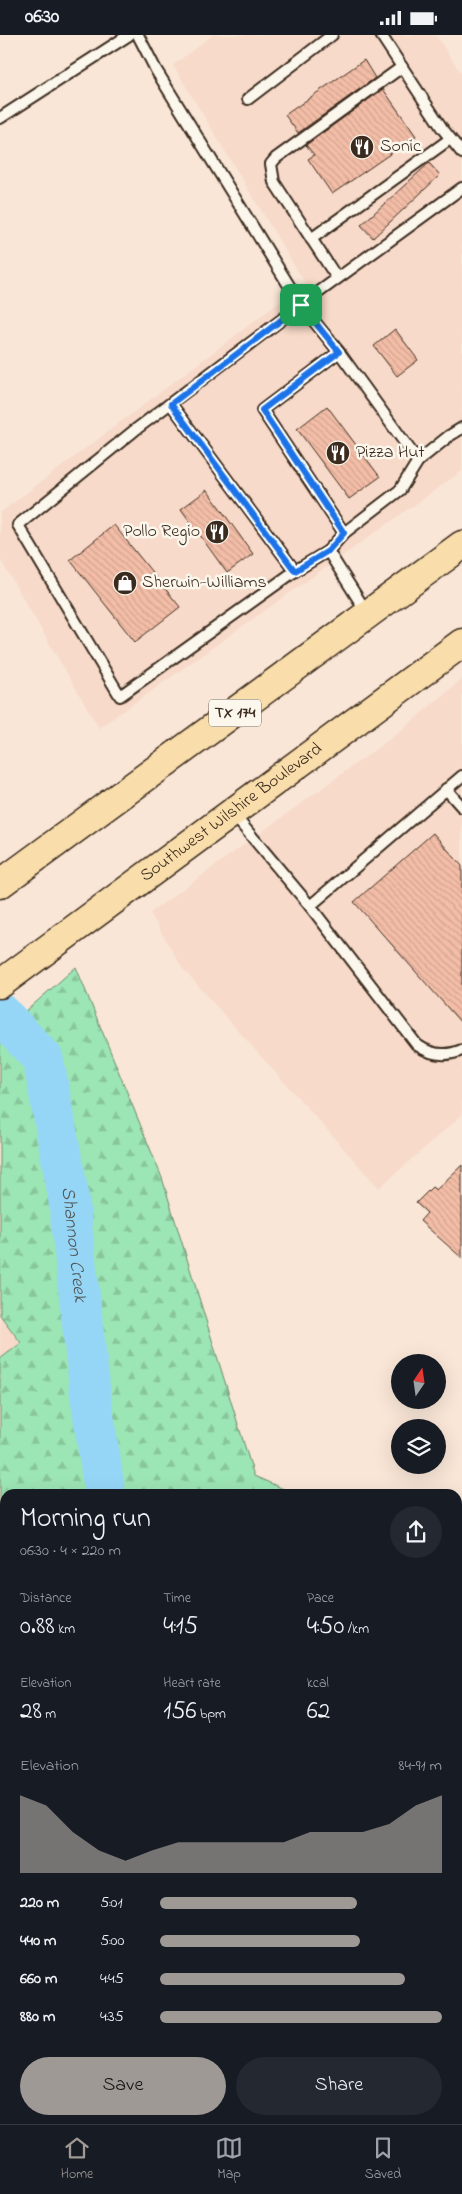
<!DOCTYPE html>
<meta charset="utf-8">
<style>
body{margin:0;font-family:"Indie Flower",sans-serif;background:#242831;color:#f1f3f6;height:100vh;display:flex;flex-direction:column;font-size:19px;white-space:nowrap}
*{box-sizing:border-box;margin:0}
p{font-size:16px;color:#9ea1a6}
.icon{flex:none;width:28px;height:28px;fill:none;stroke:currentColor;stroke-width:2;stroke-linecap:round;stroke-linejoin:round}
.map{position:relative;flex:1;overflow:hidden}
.side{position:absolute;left:0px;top:1454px;width:462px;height:636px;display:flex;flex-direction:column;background:#171b24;border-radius:15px 15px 0 0;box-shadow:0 5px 20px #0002}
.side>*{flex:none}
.needle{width:32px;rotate:13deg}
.tools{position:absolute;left:391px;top:1319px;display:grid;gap:10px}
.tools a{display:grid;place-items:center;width:55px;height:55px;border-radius:50%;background:#171b24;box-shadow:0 5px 20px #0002;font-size:25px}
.pin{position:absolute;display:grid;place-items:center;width:42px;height:42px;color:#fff;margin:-21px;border-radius:10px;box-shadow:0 2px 8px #0006}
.round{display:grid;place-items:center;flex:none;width:52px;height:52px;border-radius:26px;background:#242831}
.summary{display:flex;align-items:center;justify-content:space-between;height:85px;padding:0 20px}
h1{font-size:28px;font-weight:600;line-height:38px}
.stats{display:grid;grid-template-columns:repeat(3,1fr);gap:8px;height:85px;padding:5px 20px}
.stats div{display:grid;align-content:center}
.stats b{font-size:25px;font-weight:600}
.stats small{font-size:14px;font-weight:400}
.stats p{font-size:14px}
.chart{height:140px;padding:10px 20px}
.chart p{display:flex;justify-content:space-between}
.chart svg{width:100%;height:90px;margin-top:5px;fill:#9f9995;opacity:.7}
.cta{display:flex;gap:10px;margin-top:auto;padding:10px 20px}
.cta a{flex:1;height:58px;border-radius:30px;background:#9f9995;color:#111;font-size:20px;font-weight:600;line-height:58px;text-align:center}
.cta a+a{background:#242831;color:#f1f3f6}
ul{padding:0 20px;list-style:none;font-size:16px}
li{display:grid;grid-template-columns:80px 60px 1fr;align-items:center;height:38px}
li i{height:12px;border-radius:6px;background:#9f9995}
.status{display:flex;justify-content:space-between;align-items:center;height:35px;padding:0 25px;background:#171b24;direction:ltr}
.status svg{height:14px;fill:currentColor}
.menu{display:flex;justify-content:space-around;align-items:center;height:70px;border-top:1px solid #363941;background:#171b24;font-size:14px;color:#9ea1a6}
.menu a{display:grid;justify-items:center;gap:2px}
.menu .selected{color:#9f9995}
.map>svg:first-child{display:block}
</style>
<div class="status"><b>06:30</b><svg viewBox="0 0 49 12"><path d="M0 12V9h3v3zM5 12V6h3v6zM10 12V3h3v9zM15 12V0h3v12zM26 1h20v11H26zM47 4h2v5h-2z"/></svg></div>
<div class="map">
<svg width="462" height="2089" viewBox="0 0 462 2089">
<defs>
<pattern id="forest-firs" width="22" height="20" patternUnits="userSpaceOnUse" patternTransform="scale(1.25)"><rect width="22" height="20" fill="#9ce5b4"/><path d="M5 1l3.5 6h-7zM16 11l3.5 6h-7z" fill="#87c59a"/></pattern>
<pattern id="building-back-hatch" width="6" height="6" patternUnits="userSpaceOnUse" patternTransform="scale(1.25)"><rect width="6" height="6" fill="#f3bda7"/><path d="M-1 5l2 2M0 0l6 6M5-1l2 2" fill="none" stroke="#d1a38f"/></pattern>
</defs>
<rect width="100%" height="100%" fill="#f9e6d7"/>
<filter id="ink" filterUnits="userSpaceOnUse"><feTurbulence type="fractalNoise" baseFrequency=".02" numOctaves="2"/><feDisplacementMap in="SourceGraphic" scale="10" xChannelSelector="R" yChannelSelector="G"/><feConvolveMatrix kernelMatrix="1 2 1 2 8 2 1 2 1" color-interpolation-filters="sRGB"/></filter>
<g filter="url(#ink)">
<g fill="#f7dac9">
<path d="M 213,0 L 436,0 L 462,40 L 462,436 L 99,693 L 0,524 L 0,478 L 305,248 L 173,30 Z"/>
<path d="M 462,644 L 462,1080 L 379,1153 L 183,934 L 150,878 L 397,699 Z"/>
<path d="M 0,1280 L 21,1308 L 0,1324 Z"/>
</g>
<g fill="url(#forest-firs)" stroke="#6c8869">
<path d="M 76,932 L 162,1143 L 254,1441 L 295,1459 L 5,1459 L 5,1580 L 0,1578 L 0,1324 L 21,1308 L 0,1280 L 0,999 Z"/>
<path d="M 458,1530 L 462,1532 L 462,1957 L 458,1953 Z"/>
</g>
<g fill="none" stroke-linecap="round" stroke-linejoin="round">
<g stroke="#95d6f7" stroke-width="41">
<path id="s1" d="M 0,978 L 43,1024 L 68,1158 L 90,1357 L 105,1459"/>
<path d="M 458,1766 L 462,1766"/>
</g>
</g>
<g fill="url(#building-back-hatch)" stroke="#3b2a1e">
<path d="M 364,25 L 375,43 L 298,98 L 285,80 Z"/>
<path d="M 383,54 L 416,101 L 332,159 L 308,124 L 314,120 L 306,110 Z"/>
<path d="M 429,128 L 440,140 L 373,203 L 361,190 Z"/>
<path d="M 395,294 L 418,325 L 397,341 L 374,311 Z"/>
<path d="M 327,371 L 380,442 L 349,464 L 297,394 Z"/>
<path d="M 207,455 L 253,519 L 227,538 L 181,474 Z"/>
<path d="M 114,490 L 180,572 L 135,607 L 70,525 Z"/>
<path d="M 433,798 L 462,831 L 462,989 L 354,867 Z"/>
<path d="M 462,1130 L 462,1223 L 420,1186 L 427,1178 L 416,1168 L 432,1152 L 436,1155 Z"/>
</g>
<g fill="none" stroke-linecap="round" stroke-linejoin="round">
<g stroke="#3b2a1e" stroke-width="14">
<g id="lane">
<path d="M 138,0 L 156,35 L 301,270 L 135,395 L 18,490 L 120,661 L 295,536 L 328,516 L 367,578"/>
<path d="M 381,0 L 442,93 L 462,118"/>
<path d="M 248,64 L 332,0"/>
<path d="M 0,83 L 129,0"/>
<path d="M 462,153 L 301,270 L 339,317 L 418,426 L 449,401 L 462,393"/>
<path d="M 311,204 L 450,104"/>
<path d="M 337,243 L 274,147 L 271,129 L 276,123 L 402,32"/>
<path d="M 339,317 L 262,375 L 344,498"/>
<path d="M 171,369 L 295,536"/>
<path d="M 328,516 L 344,498 L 400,455 L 418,426"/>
<path d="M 446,754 L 462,772"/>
<path d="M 233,779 L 310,871 L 462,741"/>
<path d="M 310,871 L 417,1010 C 431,1020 446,1022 462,1015"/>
<path d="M 458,2037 L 462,2038"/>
<path d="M 218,2089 L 219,2085"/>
<path d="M 392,2089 L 393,2085"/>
</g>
</g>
<g stroke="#3b2a1e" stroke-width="31">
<g id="primary">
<path d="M 0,849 L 462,510"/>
<path id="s2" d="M 0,949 L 462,608"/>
</g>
</g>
<path stroke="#3b2a1e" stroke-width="3" stroke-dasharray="4 4" stroke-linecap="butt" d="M 248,2089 L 249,2085"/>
<use href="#lane" stroke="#fbf7ec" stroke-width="10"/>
<use href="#primary" stroke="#f9deab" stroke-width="28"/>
</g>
</g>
<g fill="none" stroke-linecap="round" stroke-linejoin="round" filter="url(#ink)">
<g stroke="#fff" stroke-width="10">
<path id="route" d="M 301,270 L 339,317 L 262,375 L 344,498 L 328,516 L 295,536 L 171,369 Z"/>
</g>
<use href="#route" stroke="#1a73e8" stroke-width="6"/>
</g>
<defs>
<g id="restaurant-disc" transform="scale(1.25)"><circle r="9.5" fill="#3b2a1e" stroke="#fbf7ec"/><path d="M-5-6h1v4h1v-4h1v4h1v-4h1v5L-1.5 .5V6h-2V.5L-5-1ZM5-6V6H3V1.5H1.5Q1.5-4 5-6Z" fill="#fff"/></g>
<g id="shop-disc" transform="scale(1.25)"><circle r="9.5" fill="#3b2a1e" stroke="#fbf7ec"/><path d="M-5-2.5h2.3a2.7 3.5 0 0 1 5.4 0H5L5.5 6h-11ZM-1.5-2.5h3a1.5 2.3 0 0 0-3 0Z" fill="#fff"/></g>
</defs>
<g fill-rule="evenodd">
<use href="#restaurant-disc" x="362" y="112"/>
<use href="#restaurant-disc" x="338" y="418"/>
<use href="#restaurant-disc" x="217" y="497"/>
<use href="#shop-disc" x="125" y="548"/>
</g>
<g text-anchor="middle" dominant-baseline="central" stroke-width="5" stroke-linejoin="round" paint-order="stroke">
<rect fill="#fbf7ec" stroke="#75685c" stroke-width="1" x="209" y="664.5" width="52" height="27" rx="4"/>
<g font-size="16" font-weight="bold" fill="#3b2a1e">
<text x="235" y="678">TX 174</text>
</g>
<g font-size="18" fill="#3b2a1e" stroke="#fbf7ec" text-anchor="start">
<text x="380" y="112">Sonic</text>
<text x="356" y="418">Pizza Hut</text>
<text x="200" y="497" text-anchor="end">Pollo Regio</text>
<text x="142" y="548">Sherwin-Williams</text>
</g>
<g font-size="18" fill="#3b2a1e" stroke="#fbf7ec">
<text stroke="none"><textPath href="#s2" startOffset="288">Southwest Wilshire Boulevard</textPath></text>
</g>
<g font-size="19" font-style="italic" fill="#525554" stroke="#fbf7ec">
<text stroke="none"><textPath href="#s1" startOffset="251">Shannon Creek</textPath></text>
</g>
</g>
</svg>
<div class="tools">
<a><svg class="needle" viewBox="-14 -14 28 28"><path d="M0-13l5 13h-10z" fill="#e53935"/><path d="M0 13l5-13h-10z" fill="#9ea1a6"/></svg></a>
<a><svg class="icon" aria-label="layers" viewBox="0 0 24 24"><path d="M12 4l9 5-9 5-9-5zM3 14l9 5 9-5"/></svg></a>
</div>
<div class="pin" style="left:301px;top:270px;background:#1e9e55"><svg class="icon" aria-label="arrive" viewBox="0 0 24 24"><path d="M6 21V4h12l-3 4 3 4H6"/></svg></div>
<section class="side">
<div class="summary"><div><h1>Morning run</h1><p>06:30 · 4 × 220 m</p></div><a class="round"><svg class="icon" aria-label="share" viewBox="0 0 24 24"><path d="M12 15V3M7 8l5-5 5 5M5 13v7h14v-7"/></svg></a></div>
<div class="stats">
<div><p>Distance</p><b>0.88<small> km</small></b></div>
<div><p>Time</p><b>4:15</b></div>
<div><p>Pace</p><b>4:50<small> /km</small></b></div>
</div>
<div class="stats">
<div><p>Elevation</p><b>28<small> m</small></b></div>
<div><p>Heart rate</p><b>156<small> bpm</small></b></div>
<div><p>kcal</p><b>62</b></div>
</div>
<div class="chart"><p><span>Elevation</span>84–91 m</p>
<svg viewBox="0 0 160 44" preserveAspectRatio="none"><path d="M0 44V6L10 11L20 24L30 33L40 38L50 33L60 29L70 29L80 29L90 29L100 29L110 24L120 24L130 24L140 20L150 11L160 6V44z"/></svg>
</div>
<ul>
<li><b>220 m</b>5:01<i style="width:70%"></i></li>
<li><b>440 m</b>5:00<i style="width:71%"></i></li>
<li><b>660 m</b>4:45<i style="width:87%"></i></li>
<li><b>880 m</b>4:35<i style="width:100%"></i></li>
</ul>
<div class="cta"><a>Save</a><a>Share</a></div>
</section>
</div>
<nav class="menu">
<a class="selected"><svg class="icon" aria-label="home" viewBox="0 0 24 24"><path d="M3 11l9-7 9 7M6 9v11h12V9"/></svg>Home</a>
<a><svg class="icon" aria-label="map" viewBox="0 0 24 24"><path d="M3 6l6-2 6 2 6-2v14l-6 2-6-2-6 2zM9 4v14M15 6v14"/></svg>Map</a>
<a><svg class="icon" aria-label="saved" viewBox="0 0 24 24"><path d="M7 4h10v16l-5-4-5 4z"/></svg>Saved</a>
</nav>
